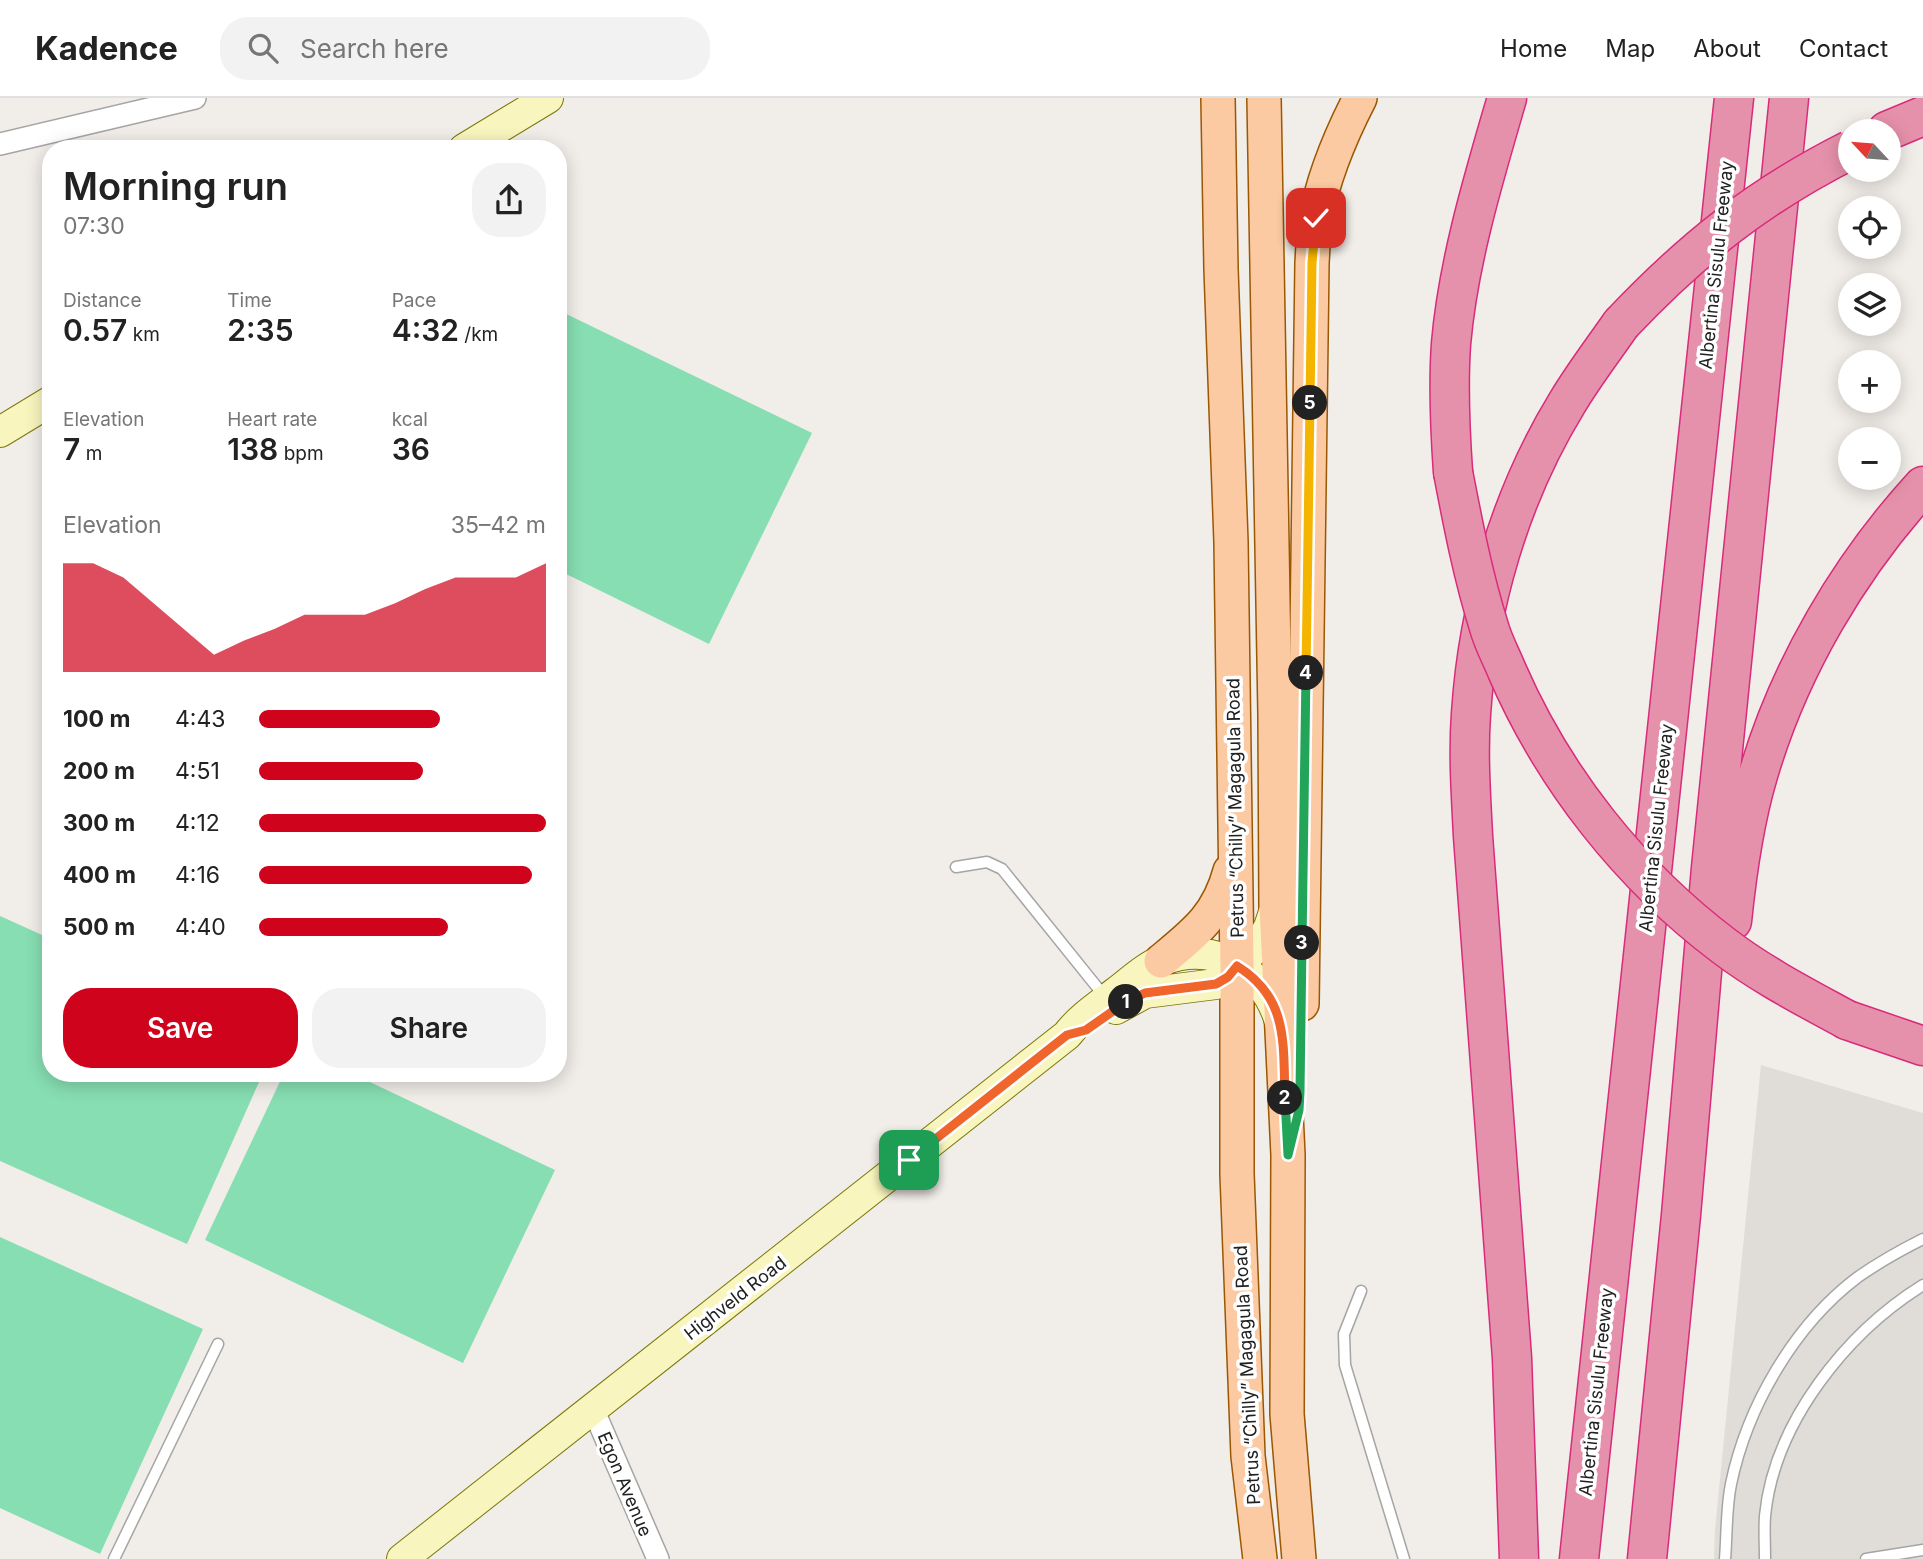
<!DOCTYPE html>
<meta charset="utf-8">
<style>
body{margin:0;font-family:Inter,sans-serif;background:#f2f2f2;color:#222;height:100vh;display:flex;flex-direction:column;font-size:26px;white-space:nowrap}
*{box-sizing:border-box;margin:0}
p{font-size:23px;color:#767676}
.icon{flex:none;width:38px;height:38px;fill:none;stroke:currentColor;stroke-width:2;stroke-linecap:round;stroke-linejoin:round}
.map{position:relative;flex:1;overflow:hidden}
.panel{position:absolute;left:42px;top:42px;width:525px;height:942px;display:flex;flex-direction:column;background:#fff;border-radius:28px;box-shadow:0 4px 18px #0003}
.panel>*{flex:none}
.needle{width:46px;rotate:296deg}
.tools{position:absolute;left:1838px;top:21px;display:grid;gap:14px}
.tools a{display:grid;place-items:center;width:63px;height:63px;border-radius:50%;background:#fff;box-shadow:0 4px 18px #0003;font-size:35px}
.pin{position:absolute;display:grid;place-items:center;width:60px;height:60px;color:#fff;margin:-30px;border-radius:14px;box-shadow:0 4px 10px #0006}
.km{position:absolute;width:35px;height:35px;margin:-18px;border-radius:50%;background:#222;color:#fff;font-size:19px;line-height:35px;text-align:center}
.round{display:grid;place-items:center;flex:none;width:74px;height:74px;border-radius:28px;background:#f2f2f2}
.overview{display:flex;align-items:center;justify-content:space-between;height:119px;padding:0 21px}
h1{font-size:38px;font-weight:600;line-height:52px}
.stats{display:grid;grid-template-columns:repeat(3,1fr);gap:10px;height:119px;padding:7px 21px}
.stats div{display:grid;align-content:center}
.stats b{font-size:30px;font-weight:600}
.stats small{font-size:19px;font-weight:400}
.stats p{font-size:19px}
.chart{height:196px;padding:14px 21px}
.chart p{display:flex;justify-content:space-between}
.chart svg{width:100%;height:126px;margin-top:7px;fill:#cf031b;opacity:.7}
.action{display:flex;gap:14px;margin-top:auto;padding:14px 21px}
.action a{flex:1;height:80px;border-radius:28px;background:#cf031b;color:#fff;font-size:28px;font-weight:600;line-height:80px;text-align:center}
.action a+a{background:#f2f2f2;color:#222}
ul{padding:0 21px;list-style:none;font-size:23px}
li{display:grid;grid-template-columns:112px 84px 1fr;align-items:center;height:52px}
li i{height:18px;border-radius:9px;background:#cf031b}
header{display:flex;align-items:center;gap:42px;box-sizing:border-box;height:98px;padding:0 35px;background:#fff;border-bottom:2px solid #e0e0e0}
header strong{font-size:33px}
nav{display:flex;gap:38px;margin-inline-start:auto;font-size:24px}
.search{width:490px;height:63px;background:#f2f2f2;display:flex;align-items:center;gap:18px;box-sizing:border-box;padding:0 24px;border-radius:28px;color:#767676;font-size:26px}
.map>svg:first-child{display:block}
</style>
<header>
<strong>Kadence</strong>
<div class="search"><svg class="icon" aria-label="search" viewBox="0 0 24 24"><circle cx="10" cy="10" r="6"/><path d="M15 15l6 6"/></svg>Search here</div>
<nav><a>Home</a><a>Map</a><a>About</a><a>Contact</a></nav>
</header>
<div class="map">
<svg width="1923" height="1461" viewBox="0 0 1923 1461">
<rect width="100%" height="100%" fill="#f1ede8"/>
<path fill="#e0ddd9" d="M 1761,967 L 1923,1015 L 1923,1461 L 1714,1461 L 1715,1432 Z"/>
<g fill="#87deb2">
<path d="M 558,212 L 812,335 L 709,546 L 558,472 Z"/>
<path d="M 0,818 L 51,841 L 51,975 L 263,975 L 187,1146 L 0,1063 Z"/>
<path d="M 284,975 L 351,975 L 555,1072 L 463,1265 L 205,1142 Z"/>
<path d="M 0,1139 L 203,1231 L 100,1456 L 0,1410 Z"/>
</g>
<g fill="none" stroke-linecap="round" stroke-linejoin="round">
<g stroke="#a5a5a5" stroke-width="13">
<g id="lane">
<path d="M 956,769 L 987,764 L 1002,771 L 1105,899"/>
<path d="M 1361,1193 L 1344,1236 L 1345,1267 L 1404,1461"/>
<path d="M 114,1461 L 218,1246"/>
<path d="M 1725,1461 C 1727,1437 1726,1410 1731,1386 C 1747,1309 1794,1227 1858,1179 C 1878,1165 1901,1152 1923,1141"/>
<path d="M 1765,1461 C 1765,1447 1764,1432 1765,1418 C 1774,1325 1846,1235 1923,1187"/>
<path d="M 1866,1461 L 1923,1452"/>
</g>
</g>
<g stroke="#a5a5a5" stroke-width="24">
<g id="street">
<path d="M 0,46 L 195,0"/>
<path d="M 593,1311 L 658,1461"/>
</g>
</g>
<g stroke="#797807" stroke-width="32">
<g id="secondary">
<path d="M 464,51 L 548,0"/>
<path d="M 0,334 L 51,303"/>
<path d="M 1116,911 L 1145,895 L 1216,886 L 1228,879 L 1260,845 L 1269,829 L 1276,808"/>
<path d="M 402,1461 L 1067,937 C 1080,920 1097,909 1115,895 C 1130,884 1145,869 1163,862 C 1216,842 1265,873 1280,924"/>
</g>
</g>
<g stroke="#9b5702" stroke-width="36">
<g id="primary">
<path d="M 1218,0 L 1221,171 L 1231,444 L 1237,868 L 1237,1076 L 1248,1358 L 1260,1461"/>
<path d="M 1264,0 L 1275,616 L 1276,808 L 1288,1057 L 1287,1316 L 1299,1461"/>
<path d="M 1161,863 C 1195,835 1218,818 1230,773"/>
<path d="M 1302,906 L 1312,165 C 1313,150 1313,135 1316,120 C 1323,79 1341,37 1360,0"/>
</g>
</g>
<g stroke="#d92b7b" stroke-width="41">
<g id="highway">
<path d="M 1887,33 L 1923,18"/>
<path d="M 1453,374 C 1450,331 1448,289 1451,246 C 1458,164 1484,79 1507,0"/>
<path d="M 1732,823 C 1737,774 1744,724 1758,677 C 1789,571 1849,469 1923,388"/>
<path d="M 1847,922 L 1923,948"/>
<path d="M 1519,1461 L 1512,1260 L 1473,738 C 1471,697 1468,657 1471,616 C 1478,508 1510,398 1567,305 C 1583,278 1603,252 1621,226"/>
<path d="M 1579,1461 L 1734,0"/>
<path d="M 1647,1461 L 1681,1117 L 1711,770 L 1789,0"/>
</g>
</g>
<use href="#lane" stroke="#fff" stroke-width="10"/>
<use href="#street" stroke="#fff" stroke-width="21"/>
<use href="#secondary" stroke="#f9f5be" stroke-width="30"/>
<use href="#primary" stroke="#fbcaa3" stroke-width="33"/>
<use href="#highway" stroke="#e691ab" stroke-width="38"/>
<g stroke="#d92b7b" stroke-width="41" stroke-linecap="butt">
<g id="highway-bridge">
<path d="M 1621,226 C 1692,151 1757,99 1850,52"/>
<path d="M 1453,374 C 1463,426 1473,478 1489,529 C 1493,544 1501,558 1507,573 C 1554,681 1630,777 1724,848 C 1762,877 1805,899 1847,922"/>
</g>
</g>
<use href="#highway-bridge" stroke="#e691ab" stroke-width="38"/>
</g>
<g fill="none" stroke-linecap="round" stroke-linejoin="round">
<g stroke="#fff" stroke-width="14">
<path id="split-1" d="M 909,1062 L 1067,937 L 1086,932 L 1126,904"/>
</g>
<g stroke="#fff" stroke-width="14">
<path id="split-2" d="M 1126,904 L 1145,895 L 1216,886 L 1228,879 L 1237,868 C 1289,900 1283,946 1285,1000"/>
</g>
<g stroke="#fff" stroke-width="14">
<path id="split-3" d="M 1285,1000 L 1288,1057 L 1299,1012 L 1300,994 L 1302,845"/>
</g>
<g stroke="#fff" stroke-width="14">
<path id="split-4" d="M 1302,845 L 1306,575"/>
</g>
<g stroke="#fff" stroke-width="14">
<path id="split-5" d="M 1306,575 L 1310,305"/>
</g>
<g stroke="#fff" stroke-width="14">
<path id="split-6" d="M 1310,305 L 1312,165 L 1316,120"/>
</g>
<use href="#split-1" stroke="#f0652b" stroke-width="9"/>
<use href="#split-2" stroke="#f0652b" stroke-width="9"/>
<use href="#split-3" stroke="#22a559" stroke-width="9"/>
<use href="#split-4" stroke="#22a559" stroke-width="9"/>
<use href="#split-5" stroke="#f5b400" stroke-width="9"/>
<use href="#split-6" stroke="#f5b400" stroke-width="9"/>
</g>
<g text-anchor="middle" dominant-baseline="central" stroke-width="7" stroke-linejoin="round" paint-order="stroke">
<g font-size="18" fill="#212121" stroke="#fff">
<text transform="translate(1716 167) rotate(-84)">Albertina Sisulu Freeway</text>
<text transform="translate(1235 710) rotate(-91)">Petrus “Chilly” Magagula Road</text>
<text transform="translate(1656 730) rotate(-84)">Albertina Sisulu Freeway</text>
<text transform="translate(735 1200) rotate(-38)">Highveld Road</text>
<text transform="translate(1247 1277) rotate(-93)">Petrus “Chilly” Magagula Road</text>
<text transform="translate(1596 1294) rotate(-84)">Albertina Sisulu Freeway</text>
<text transform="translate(625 1386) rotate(67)">Egon Avenue</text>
</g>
</g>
</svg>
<div class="tools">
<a><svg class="needle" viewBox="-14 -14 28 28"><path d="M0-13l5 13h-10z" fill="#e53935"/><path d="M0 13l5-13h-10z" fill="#767676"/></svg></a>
<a><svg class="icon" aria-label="locate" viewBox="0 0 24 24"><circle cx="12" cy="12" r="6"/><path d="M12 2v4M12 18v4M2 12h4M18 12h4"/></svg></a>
<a><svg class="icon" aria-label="layers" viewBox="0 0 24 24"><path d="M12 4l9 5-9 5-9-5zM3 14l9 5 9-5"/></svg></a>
<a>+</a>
<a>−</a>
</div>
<div class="pin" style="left:909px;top:1062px;background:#1e9e55"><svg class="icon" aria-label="arrive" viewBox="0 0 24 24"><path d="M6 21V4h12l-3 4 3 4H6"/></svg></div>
<div class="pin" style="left:1316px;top:120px;background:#d93025"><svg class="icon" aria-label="check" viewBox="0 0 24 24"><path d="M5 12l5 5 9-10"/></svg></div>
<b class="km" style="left:1126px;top:904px">1</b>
<b class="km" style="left:1285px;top:1000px">2</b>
<b class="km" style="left:1302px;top:845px">3</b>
<b class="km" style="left:1306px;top:575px">4</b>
<b class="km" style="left:1310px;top:305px">5</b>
<section class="panel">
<div class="overview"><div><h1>Morning run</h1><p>07:30</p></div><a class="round"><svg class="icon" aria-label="share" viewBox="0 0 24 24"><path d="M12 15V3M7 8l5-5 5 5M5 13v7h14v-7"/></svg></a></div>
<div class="stats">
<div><p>Distance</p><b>0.57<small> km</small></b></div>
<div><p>Time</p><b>2:35</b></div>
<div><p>Pace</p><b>4:32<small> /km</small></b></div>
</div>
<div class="stats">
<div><p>Elevation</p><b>7<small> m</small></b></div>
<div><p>Heart rate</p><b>138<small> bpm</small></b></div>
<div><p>kcal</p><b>36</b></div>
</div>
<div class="chart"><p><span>Elevation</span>35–42 m</p>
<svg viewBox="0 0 160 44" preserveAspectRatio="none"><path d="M0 44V6L10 6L20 11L30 20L40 29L50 38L60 33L70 29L80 24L90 24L100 24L110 20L120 15L130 11L140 11L150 11L160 6V44z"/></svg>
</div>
<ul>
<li><b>100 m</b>4:43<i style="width:63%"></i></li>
<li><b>200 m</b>4:51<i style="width:57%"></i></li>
<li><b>300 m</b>4:12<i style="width:100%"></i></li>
<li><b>400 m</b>4:16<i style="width:95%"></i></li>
<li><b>500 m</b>4:40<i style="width:66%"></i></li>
</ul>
<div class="action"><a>Save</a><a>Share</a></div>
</section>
</div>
